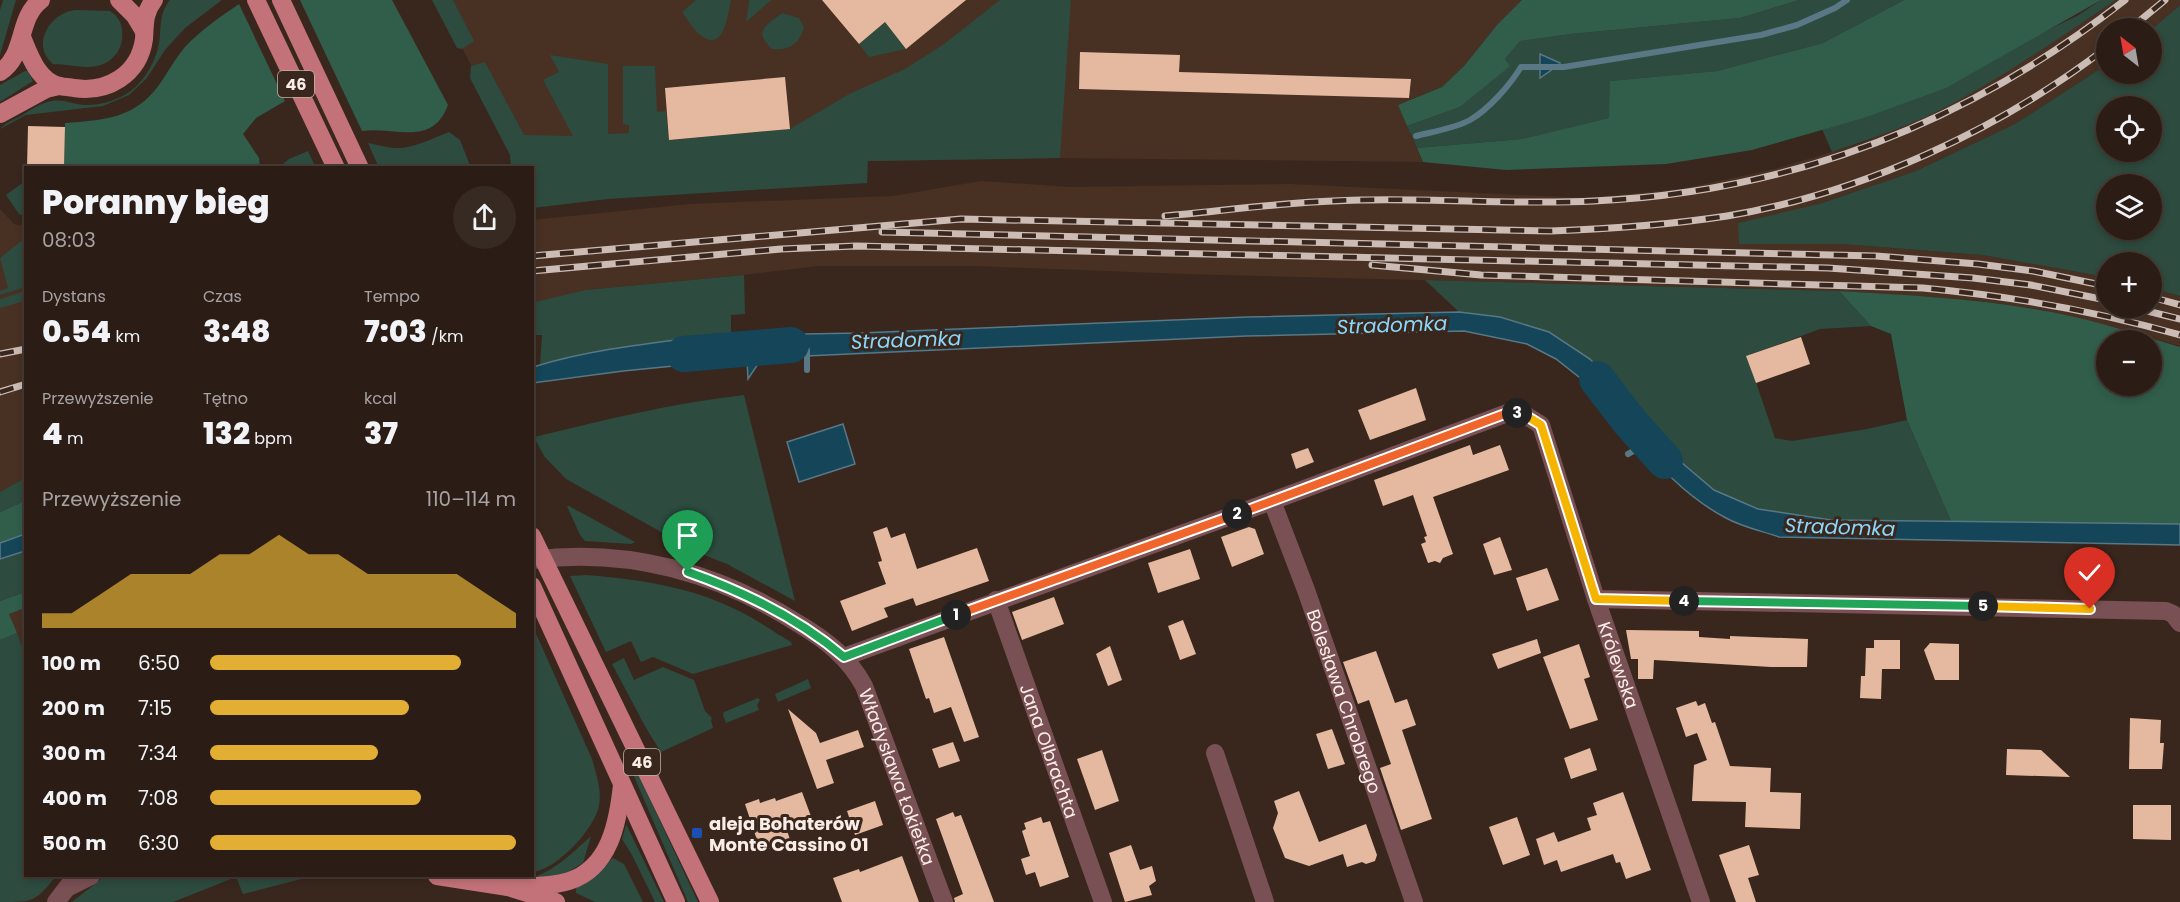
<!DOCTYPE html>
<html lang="pl">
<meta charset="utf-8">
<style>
body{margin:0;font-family:Poppins,sans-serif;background:#372a23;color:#f1f3f6;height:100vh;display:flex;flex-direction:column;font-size:22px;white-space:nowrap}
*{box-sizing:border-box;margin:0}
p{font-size:20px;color:#a6a2a1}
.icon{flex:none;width:33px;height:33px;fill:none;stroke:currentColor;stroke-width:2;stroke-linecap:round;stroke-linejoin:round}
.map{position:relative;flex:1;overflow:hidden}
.sheet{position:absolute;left:24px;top:166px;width:510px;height:711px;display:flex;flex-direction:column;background:#2b1d16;border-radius:0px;box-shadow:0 3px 9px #0003,0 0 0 2px #473b35}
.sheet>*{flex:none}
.needle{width:39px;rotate:329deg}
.buttons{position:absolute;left:2096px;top:18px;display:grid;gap:12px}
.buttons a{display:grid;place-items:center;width:66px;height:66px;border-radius:50%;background:#2b1d16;box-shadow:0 3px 9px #0003,0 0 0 2px #473b35;font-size:30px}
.pin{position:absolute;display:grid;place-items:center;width:51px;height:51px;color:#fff;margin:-62px -26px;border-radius:50% 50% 50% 0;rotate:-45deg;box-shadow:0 0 6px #0007}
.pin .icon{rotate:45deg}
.km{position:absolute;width:30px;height:30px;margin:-15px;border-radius:50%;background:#222;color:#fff;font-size:16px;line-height:30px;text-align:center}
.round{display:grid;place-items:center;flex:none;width:63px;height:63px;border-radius:32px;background:#372a23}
.summary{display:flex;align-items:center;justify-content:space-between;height:102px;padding:0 18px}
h1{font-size:33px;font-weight:800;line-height:45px}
.stats{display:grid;grid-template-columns:repeat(3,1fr);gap:9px;height:102px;padding:6px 18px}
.stats div{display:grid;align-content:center}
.stats b{font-size:30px;font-weight:800}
.stats small{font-size:16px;font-weight:400}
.stats p{font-size:16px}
.chart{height:168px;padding:12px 18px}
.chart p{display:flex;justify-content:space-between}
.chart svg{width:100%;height:108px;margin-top:6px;fill:#e2af34;opacity:.7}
ul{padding:0 18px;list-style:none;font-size:20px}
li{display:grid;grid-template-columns:96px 72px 1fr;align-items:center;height:45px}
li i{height:15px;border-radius:8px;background:#e2af34}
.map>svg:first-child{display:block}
</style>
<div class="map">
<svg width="2180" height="902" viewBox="0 0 2180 902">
<rect width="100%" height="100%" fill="#39271d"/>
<g fill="#483023">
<path d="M 437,0 L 1522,0 L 1497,25 L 1464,66 L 1442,87 L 1398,105 L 1423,162 L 1060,158 L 748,163 L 520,159 Z"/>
<path d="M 2116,0 L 2180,0 L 2180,5 L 2151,30 L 2106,28 L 2106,65 L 2015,124 L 1916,171 L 1813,206 L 1739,223 L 1739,243 L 1842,244 L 1982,255 L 2106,277 L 2106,308 L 2151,308 L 2151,288 L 2180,296 L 2180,346 L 2117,328 L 2037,309 L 1972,300 L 1839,291 L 1185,274 L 975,266 L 818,266 L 744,275 L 585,290 L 533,303 L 532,220 L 690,204 L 893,196 L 981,181 L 1071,187 L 1290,184 L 1585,198 L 1681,189 L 1775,169 L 1832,152 L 1864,142 L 1946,106 L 2026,60 Z"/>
<path d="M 0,209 L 14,224 L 26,227 L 25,478 L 0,492 Z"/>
<path d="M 25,608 L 25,657 L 9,614 Z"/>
</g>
<g fill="#2d4b3e" fill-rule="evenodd">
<path d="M 3,0 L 16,0 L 0,55 L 0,10 Z"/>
<path d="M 170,0 L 222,0 L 185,28 L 165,50 L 146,79 L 129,95 L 103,106 L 26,115 L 0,129 C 4,124 12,120 19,117 C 29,111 40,103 52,101 C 63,99 73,104 84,105 C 100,106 119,100 132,90 C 148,77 159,55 160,34 C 161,20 161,11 170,0 Z"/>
<path d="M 432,0 L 453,0 L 474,41 L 462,49 L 457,48 Z"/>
<path d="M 696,0 L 731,0 C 728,12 725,49 705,38 C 696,34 688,20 682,12 Z"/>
<path d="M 749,0 L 771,0 L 746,22 L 749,3 Z"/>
<path d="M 1000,0 L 1071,0 L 1060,158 L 868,161 L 867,183 L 608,199 L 533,208 L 532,168 L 511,168 L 510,155 L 470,78 L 471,66 L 485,62 L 524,135 L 573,136 L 543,80 L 559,72 L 550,55 L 608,64 L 608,134 L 629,133 L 629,125 L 623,124 L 623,66 L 655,66 L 657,112 L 666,111 L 669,140 L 790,129 L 849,94 L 905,69 L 944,44 Z"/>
<path d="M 1799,0 L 1904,0 L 1823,43 L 1717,71 L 1611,81 L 1610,118 L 1522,139 L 1417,148 L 1407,126 L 1460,107 L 1509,65 L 1505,59 L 1520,41 L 1571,34 L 1740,18 Z"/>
<path d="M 2101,0 L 2116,0 C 2061,37 2006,75 1948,106 C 1911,125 1871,139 1832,152 L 1822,129 L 1864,118 L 2077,16 Z"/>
<path d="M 2180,5 L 2180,296 L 2151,288 L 2151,262 L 2106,262 L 2106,277 L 1982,255 L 1842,244 L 1739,244 L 1738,223 L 1819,204 L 1916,171 L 2015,124 L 2106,65 L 2106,74 L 2151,74 L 2151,30 ZM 2106,106 L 2151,106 L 2151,152 L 2106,152 ZM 2106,184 L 2151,184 L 2151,230 L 2106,230 Z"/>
<path d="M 76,10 L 110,11 C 117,15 122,23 122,31 C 123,39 121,48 116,54 C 100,75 75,64 53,64 C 30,44 51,12 76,10 Z"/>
<path d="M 782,13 L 799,18 L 804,27 C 800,43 790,51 772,49 C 753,31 765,26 782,13 Z"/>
<path d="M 885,22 L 906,49 L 869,57 L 859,44 Z"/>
<path d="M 25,71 L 28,71 L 33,81 L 0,102 L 0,85 Z"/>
<path d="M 449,132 L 460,140 L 471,168 L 379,168 L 368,143 C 375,144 380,146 387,147 C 408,152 430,139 449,132 Z"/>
<path d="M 308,151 L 316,168 L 278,168 L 289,159 Z"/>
<path d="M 25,181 L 25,216 L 19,214 L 6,195 Z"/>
<path d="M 25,238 L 25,287 L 0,295 L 0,291 L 8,288 L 0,258 Z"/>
<path d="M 744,275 L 745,314 L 731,315 L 731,333 L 623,347 L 540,365 L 542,335 L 534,335 L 535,302 L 585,290 Z"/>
<path d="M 1425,280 L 1839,291 L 1871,326 L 1820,329 L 1747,356 L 1775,438 L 1792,441 L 1867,429 L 1907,420 L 1951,521 L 1831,520 L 1758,509 L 1714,490 L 1668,451 L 1638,422 L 1615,386 L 1590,359 L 1500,317 L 1459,312 Z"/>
<path d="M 25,291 L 25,301 L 0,308 L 0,299 Z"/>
<path d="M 744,395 L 795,601 L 727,564 L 699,553 L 566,479 L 544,456 L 534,437 C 604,420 673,403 744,395 Z"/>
<path d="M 25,478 L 25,501 L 0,512 L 0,492 Z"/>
<path d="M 567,506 L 569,506 L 635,542 L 631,544 L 585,541 L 580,535 Z"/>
<path d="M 25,551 L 25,592 L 0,601 L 0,559 Z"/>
<path d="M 586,575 C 638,579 692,587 739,611 C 757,620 774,632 791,642 L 792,645 L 693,674 L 653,657 L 641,662 L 631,641 L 606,652 L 570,576 Z"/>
<path d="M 533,627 L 592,759 C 596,773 602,791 599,805 C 595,829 557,869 533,872 Z"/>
<path d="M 17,633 L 26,657 L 26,876 L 56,876 C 35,902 34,902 0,902 L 0,640 Z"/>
<path d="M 624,658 L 634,680 L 663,667 L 694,680 L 705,711 L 712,718 L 711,720 L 713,728 L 661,752 L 646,728 L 612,664 Z"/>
<path d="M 808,679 L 811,688 L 778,702 L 775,694 Z"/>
<path d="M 758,698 L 760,700 L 757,705 L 759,710 L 726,723 L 723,715 L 724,712 Z"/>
<path d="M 627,751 L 698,902 L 688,902 L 624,753 Z"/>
<path d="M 626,825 L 627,826 L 664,902 L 655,902 L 632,855 L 622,839 Z"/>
<path d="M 591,836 L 583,863 L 564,874 L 529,879 C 555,871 572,853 591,836 Z"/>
<path d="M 613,858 L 624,864 L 643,902 L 595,902 L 576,893 L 576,888 L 591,879 Z"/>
<path d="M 105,876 L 304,876 L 305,878 L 243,894 L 236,877 L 173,902 L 72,902 Z"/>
</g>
<g fill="#305e4b" fill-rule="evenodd">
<path d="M 300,0 L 392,0 L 448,105 C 432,148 394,126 362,131 Z"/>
<path d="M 1522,0 L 1799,0 L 1740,18 L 1571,34 L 1520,41 L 1505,59 L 1510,66 L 1460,107 L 1407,126 L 1398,105 L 1442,87 L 1464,66 L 1497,25 Z"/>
<path d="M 1904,0 L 2101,0 L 1946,88 L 1864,118 L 1752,150 L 1666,164 L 1506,170 L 1423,162 L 1417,148 L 1522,139 L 1609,118 L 1610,81 L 1717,71 L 1823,43 Z"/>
<path d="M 239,4 L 285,101 L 256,118 L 243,134 L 259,158 L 260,168 L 64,168 L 65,123 C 104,120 134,119 159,85 C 168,72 175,59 185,47 C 201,30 220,17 239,4 Z"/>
<path d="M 1839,291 C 1904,295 1970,298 2034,309 C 2084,317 2132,332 2180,347 L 2180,524 L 1951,521 L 1907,420 L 1891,334 L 1871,326 ZM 2106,340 L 2151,340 L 2151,386 L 2106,386 Z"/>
<path d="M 25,501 L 25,534 L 0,543 L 0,512 Z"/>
<path d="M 25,592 L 25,608 L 9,614 L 17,633 L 0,640 L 0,601 Z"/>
</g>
<g fill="#144559" stroke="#597784" stroke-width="1.5">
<path d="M 1540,54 L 1560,63 L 1560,69 L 1553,69 L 1540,78 Z"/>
<path d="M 1459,312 L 1500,317 L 1549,332 L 1590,359 L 1615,386 L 1633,415 L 1621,422 L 1589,385 L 1556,359 L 1527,344 L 1464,331 L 1246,336 L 762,358 L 748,379 L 747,360 L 742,360 L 740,335 L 860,333 L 1247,317 Z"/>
<path d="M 731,333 L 733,335 L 734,360 L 623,371 L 533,383 L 533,367 C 597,347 665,342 731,333 Z"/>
<path d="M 1638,422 L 1668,451 L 1714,490 L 1758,509 L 1831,520 L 2180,524 L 2180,545 L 1779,537 C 1762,531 1742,527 1726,518 C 1686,497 1655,463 1627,428 Z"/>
<path d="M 843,424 L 855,464 L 799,482 L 787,442 Z"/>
<path d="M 25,534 L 25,551 L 0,559 L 0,543 Z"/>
</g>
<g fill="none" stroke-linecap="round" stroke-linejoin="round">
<g stroke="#597784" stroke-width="6">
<path d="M 1416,136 C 1432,132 1456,128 1470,120 C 1489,109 1510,85 1521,67 L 1564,67 L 1761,35 L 1797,25 L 1835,8 L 1847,0"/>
<path d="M 807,370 L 807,350"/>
<path d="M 1628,454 L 1648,443"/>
</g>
<g stroke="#144559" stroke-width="36">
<path d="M 684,354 L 791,345"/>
<path d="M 1597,379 L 1630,422 L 1665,461"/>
</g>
</g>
<g fill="#e5b9a0">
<path d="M 822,0 L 966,0 L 906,49 L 885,22 L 859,44 Z"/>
<path d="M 1080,52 L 1180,55 L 1179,72 L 1411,79 L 1409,98 L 1079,89 Z"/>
<path d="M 785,77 L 790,129 L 669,140 L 665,88 Z"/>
<path d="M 28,126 L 65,127 L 64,168 L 27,168 Z"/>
<path d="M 1801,337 L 1810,364 L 1756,383 L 1746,356 Z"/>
<path d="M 1416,388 L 1426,420 L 1370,440 L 1358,410 Z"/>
<path d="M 1470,445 L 1473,455 L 1500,445 L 1509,470 L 1433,497 L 1453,554 L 1443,558 L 1440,563 L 1435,561 L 1428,563 L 1421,544 L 1426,542 L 1424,537 L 1427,536 L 1413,495 L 1383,506 L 1374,480 Z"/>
<path d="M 1308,448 L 1314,462 L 1296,469 L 1291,454 Z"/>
<path d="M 887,527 L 891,538 L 905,533 L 917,569 L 977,548 L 989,581 L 916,606 L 913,598 L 884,608 L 888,617 L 852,631 L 840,601 L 886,584 L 878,562 L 882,561 L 873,532 Z"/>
<path d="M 1249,527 L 1255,529 L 1264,554 L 1232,567 L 1221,537 Z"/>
<path d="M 1500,537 L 1512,570 L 1494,575 L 1483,544 Z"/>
<path d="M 1190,549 L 1200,579 L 1158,593 L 1148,563 Z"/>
<path d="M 1547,568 L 1559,600 L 1527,611 L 1516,578 Z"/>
<path d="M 1054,597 L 1064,624 L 1022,640 L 1012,612 Z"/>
<path d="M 1183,620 L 1196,654 L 1180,660 L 1168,626 Z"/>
<path d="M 1626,630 L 1699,631 L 1699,637 L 1730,639 L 1730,636 L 1808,639 L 1807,667 L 1771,667 L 1654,660 L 1653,679 L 1638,679 L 1638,659 L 1631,659 Z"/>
<path d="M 944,637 L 979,737 L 964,742 L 951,707 L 934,713 L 929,698 L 926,699 L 909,649 Z"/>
<path d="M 1537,639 L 1541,653 L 1498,669 L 1492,654 Z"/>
<path d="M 1874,640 L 1900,640 L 1900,669 L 1882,669 L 1881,699 L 1860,698 L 1861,676 L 1865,676 L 1866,648 L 1874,648 Z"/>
<path d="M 1930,643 L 1959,644 L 1959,680 L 1935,680 L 1924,650 Z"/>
<path d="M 1579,644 L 1590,677 L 1584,679 L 1598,720 L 1570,729 L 1543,657 Z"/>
<path d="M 1110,646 L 1122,680 L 1108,686 L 1096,654 Z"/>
<path d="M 1376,651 L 1395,703 L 1407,699 L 1416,725 L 1402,730 L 1432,819 L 1401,830 L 1380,768 L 1391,764 L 1369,700 L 1358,704 L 1343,662 Z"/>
<path d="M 1696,701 L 1698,706 L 1705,703 L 1712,723 L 1715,722 L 1730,766 L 1771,768 L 1770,792 L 1801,793 L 1800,829 L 1745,827 L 1746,802 L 1692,801 L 1694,765 L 1707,760 L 1697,733 L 1686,737 L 1676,708 Z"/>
<path d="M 788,709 L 816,733 L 820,743 L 858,730 L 864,747 L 826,760 L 834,783 L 817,789 Z"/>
<path d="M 2130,718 L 2161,720 L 2160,743 L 2164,743 L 2162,769 L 2129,769 Z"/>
<path d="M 1332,729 L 1345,764 L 1328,769 L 1316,734 Z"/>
<path d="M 953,742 L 960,761 L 939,768 L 932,749 Z"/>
<path d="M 1590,748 L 1597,770 L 1571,779 L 1564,758 Z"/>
<path d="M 2007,749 L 2041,750 L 2070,777 L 2006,775 Z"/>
<path d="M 1102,750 L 1119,801 L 1095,810 L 1077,759 Z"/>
<path d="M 1299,791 L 1319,842 L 1366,824 L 1377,855 L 1375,861 L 1366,864 L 1362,862 L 1347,867 L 1343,854 L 1309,866 L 1285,858 L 1273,828 L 1278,813 L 1274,801 Z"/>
<path d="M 802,792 L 812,819 L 786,828 L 792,845 L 774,852 L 772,848 L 761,852 L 745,804 L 759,799 L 760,803 L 775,798 L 776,801 Z"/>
<path d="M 1623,792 L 1651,870 L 1626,879 L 1620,862 L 1616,863 L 1613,854 L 1561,872 L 1557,860 L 1544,865 L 1536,839 L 1554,832 L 1558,842 L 1591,830 L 1587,818 L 1597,815 L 1593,803 Z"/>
<path d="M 875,801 L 883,825 L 855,835 L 847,811 Z"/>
<path d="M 2133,805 L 2171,805 L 2171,840 L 2133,839 Z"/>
<path d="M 953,812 L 955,817 L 961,815 L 994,902 L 955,902 L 954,898 L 963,894 L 936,819 Z"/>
<path d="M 1041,817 L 1043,823 L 1050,821 L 1069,877 L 1040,887 L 1035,872 L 1026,875 L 1021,859 L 1030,856 L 1022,831 L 1026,829 L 1024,823 Z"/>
<path d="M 1517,817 L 1530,855 L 1503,865 L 1489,827 Z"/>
<path d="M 1131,845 L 1140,870 L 1152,866 L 1156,881 L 1149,886 L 1152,895 L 1125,902 L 1109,853 Z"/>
<path d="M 1749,845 L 1759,875 L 1748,878 L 1756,902 L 1736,902 L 1719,855 Z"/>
<path d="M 902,856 L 919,902 L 842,902 L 833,878 L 859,869 L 860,872 Z"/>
</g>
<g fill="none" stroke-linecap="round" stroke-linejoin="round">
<g stroke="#795054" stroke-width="18">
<path id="s1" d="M 1272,501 L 1306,590 L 1414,902"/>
<path id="s2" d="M 532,560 C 626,547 720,573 799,624 C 826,640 849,658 864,686 L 944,902"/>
<path d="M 1596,599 L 2166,611 L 2173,614 L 2180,623"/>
<path id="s3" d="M 996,600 L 1103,902"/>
<path id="s4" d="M 844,657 L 1272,501 L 1510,412 L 1525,415 L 1541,425 L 1596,599 L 1701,902"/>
<path d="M 1215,753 L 1265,902"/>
<path d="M 67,888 L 91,876"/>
<path d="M 56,902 L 76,876"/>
</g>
<g stroke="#c4727a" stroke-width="18">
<path d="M 119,0 L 135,16 L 144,31"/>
<path d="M 256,0 L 336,168"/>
<path d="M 281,0 L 360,168"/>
<path d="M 22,37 C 29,54 38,82 60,86 C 64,87 69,87 74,88 C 107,93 139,75 144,39 C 145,24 144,12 154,0"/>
<path d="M 0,72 C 26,56 17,18 41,0"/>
<path d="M 0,114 L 46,89 L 59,86"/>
<path d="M 532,536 L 710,902"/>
<path d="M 532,586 L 676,902"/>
<path d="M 437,876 L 508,887 L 556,902"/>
<path d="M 508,887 C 528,886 550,887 569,881 C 610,868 618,822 622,785"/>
</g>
<g stroke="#cbbdb6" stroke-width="7">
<g id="rail">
<path d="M 2131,28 L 2165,0"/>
<path d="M 1165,216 C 1230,210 1296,201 1361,200 C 1439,198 1517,205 1594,201 C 1792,192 1969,122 2125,0"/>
<path d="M 882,232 L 1876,256 L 1978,264 L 2033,271 L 2106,286"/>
<path d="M 532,256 L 961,219 L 1550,231 C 1610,229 1668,225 1727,216 C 1860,194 1999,130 2106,48"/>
<path d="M 1372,265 L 1481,275 L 1923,288 C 2010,296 2096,311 2180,335"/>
<path d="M 532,271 L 781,249 L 856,246 L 1828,268 L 1973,278 L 2031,285 L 2106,300"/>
<path d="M 2151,297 L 2180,305"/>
<path d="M 2135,308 L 2180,319"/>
<path d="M 0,354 L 26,349"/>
<path d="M 0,392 L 26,384"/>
</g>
</g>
<use href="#rail" stroke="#39271d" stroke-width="4.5" stroke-dasharray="14" stroke-linecap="butt"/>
</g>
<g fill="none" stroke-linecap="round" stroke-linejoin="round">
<g stroke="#fff" stroke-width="12">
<path id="split-1" d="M 688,572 C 745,592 798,618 844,657 L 956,615"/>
</g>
<g stroke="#fff" stroke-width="12">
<path id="split-2" d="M 956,615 L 1237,514"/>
</g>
<g stroke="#fff" stroke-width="12">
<path id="split-3" d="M 1237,514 L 1510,412 L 1517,413"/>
</g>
<g stroke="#fff" stroke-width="12">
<path id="split-4" d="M 1517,413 L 1525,415 L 1541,425 L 1596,599 L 1684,601"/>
</g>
<g stroke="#fff" stroke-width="12">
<path id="split-5" d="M 1684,601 L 1983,606"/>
</g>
<g stroke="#fff" stroke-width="12">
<path id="split-6" d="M 1983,606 L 2090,609"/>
</g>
<use href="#split-1" stroke="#22a559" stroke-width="8"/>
<use href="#split-2" stroke="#f0652b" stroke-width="8"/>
<use href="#split-3" stroke="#f0652b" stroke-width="8"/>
<use href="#split-4" stroke="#f5b400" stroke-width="8"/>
<use href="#split-5" stroke="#22a559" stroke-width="8"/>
<use href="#split-6" stroke="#f5b400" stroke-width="8"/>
</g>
<rect fill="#1a4fb4" stroke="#39271d" stroke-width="2" x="691" y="827" width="12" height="12" rx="3"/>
<g text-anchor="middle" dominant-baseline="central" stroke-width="6" stroke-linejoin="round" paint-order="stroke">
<g fill="#39271d" stroke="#c0b2aa" stroke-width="1.5">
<rect x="278" y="71" width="36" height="26" rx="4.5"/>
<rect x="624" y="749" width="36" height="26" rx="4.5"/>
</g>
<g font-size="16" font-weight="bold" fill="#faede7">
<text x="296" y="84">46</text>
<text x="642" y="762">46</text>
</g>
<g font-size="18" fill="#faede7" stroke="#39271d">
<text stroke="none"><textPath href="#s4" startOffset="996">Królewska</textPath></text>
<text stroke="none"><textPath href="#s1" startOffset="213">Bolesława Chrobrego</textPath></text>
<text stroke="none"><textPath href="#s3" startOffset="160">Jana Olbrachta</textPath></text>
<text stroke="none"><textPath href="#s2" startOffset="468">Władysława Łokietka</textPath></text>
</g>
<g font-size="18" font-weight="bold" fill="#faede7" stroke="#39271d" text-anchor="start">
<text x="709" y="823">aleja Bohaterów<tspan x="709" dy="21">Monte Cassino 01</tspan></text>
</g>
<g font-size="20" font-style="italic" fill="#8ad7fb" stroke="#39271d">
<text transform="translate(1392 325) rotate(-2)">Stradomka</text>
<text transform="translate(906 340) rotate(-2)">Stradomka</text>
<text transform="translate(1840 527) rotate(2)">Stradomka</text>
</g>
</g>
</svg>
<div class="buttons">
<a><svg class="needle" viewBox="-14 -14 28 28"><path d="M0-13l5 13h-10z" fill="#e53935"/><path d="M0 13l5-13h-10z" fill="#a6a2a1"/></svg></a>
<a><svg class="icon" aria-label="locate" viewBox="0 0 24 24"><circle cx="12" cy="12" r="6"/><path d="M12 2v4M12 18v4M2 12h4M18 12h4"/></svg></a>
<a><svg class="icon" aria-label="layers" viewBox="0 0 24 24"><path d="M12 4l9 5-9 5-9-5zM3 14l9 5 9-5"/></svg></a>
<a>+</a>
<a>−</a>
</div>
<div class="pin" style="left:688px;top:572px;background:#1e9e55"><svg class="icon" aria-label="arrive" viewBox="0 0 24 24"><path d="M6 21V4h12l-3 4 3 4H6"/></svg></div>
<div class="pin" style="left:2090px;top:609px;background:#d93025"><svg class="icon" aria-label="check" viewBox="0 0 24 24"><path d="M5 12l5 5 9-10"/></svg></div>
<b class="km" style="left:956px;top:615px">1</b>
<b class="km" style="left:1237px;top:514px">2</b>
<b class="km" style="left:1517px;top:413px">3</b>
<b class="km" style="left:1684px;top:601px">4</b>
<b class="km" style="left:1983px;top:606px">5</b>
<section class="sheet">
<div class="summary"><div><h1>Poranny bieg</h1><p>08:03</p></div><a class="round"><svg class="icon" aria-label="share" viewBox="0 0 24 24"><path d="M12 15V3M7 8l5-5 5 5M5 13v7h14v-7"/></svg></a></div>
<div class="stats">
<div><p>Dystans</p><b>0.54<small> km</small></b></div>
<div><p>Czas</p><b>3:48</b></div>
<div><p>Tempo</p><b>7:03<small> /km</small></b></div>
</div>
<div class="stats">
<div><p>Przewyższenie</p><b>4<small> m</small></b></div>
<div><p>Tętno</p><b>132<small> bpm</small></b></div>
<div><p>kcal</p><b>37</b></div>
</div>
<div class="chart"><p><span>Przewyższenie</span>110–114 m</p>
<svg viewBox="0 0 160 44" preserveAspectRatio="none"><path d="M0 44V38L10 38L20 30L30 22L40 22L50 22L60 14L70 14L80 6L90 14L100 14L110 22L120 22L130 22L140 22L150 30L160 38V44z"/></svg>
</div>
<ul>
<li><b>100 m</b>6:50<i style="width:82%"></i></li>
<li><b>200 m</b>7:15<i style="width:65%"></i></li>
<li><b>300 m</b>7:34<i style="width:55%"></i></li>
<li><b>400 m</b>7:08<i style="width:69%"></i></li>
<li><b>500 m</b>6:30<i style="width:100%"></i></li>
</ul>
</section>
</div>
